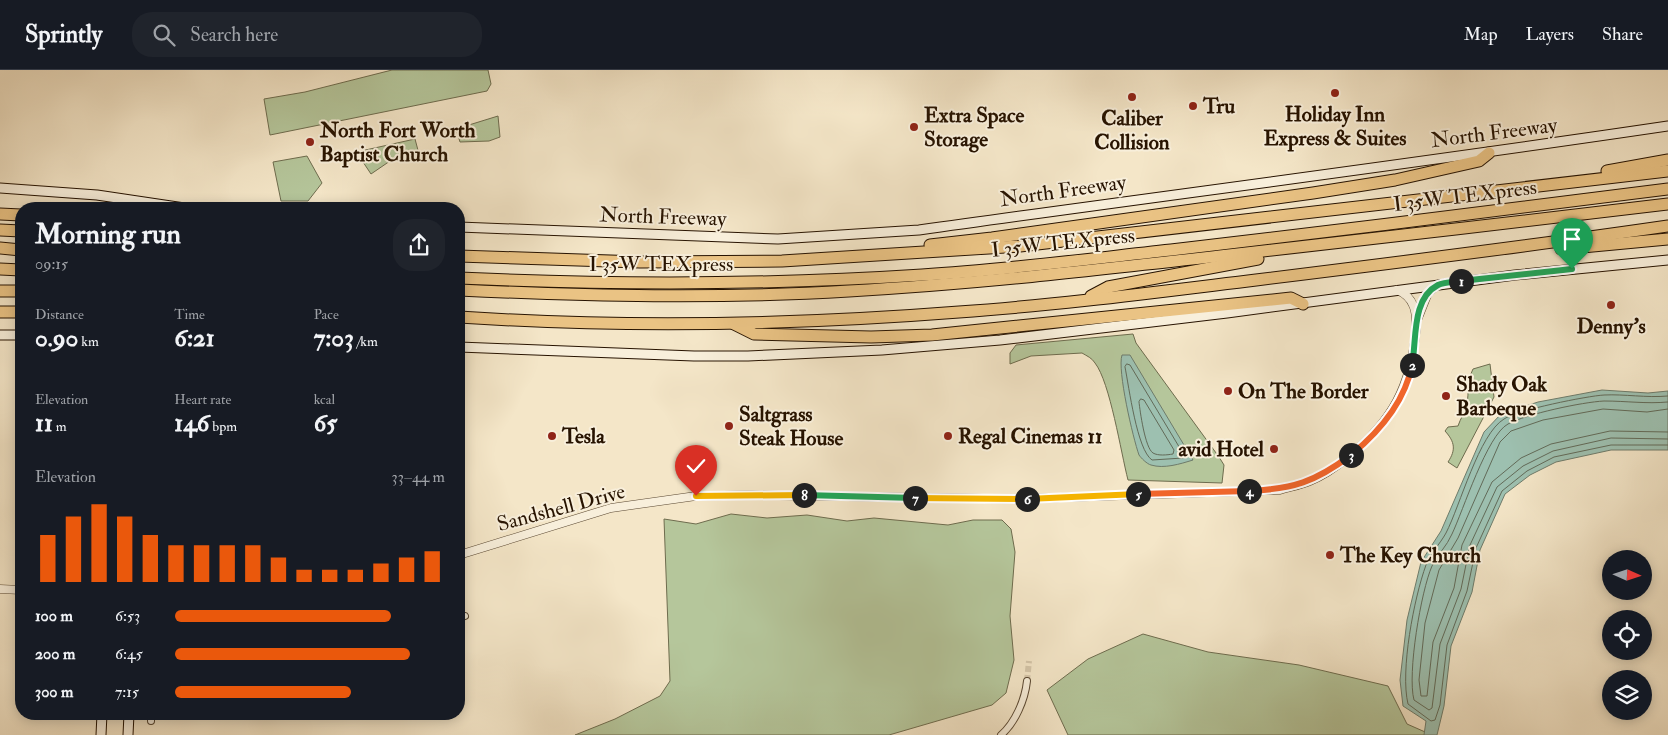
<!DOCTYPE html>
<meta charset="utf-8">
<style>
body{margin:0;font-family:"IM FELL Double Pica",serif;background:#20242c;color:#f1f3f6;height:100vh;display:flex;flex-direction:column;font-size:19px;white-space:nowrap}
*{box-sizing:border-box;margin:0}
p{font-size:16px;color:#9ea1a6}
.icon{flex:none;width:28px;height:28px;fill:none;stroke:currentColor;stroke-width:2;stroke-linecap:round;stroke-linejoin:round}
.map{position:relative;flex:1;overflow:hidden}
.details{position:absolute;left:15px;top:132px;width:450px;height:518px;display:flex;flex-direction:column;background:#171b24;border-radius:20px;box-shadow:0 2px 12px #0003}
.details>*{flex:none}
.needle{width:32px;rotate:93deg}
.fabs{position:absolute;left:1602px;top:480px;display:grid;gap:10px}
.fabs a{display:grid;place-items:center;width:50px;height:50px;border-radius:50%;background:#171b24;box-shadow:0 2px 12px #0003;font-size:25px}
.pin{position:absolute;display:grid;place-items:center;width:42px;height:42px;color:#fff;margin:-51px -21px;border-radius:50% 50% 50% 0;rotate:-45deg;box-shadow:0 0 5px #0007}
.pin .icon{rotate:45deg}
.km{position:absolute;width:25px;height:25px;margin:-12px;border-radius:50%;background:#222;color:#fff;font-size:14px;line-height:25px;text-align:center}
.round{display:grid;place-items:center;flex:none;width:52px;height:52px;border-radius:20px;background:#20242c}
.overview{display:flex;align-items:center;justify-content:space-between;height:85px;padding:0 20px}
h1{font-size:28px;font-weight:700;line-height:38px}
.stats{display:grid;grid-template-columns:repeat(3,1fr);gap:8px;height:85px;padding:5px 20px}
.stats div{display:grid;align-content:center}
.stats b{font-size:25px;font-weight:700}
.stats small{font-size:14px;font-weight:400}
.stats p{font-size:14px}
.chart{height:140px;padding:10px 20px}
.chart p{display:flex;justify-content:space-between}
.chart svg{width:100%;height:90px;margin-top:5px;stroke:#ea580c;stroke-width:6}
ul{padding:0 20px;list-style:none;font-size:16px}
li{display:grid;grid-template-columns:80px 60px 1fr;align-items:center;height:38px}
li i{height:12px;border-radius:6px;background:#ea580c}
header{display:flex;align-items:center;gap:30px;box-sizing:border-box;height:70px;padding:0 25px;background:#171b24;border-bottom:1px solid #363941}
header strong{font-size:24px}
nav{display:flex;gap:28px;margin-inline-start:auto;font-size:18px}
.search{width:350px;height:45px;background:#20242c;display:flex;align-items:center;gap:12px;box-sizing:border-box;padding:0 18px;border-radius:20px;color:#9ea1a6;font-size:19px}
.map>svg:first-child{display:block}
</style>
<header>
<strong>Sprintly</strong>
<div class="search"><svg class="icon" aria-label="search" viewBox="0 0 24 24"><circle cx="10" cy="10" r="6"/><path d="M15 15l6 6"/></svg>Search here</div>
<nav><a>Map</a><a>Layers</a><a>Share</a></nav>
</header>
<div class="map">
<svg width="1668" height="665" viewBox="0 0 1668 665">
<rect width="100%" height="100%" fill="#f4e6c8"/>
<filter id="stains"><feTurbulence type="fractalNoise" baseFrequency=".004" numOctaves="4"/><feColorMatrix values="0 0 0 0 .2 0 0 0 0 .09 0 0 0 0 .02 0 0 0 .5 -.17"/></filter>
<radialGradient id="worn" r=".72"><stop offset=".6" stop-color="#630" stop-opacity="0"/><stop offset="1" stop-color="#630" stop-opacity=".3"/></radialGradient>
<g fill="#b5c69b" stroke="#6e6c4e">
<path d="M 392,0 L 488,0 L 491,14 L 487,21 L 270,65 L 264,29 L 305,22 Z"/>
<path d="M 498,46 L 500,67 L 489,71 L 460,72 L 456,59 Z"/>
<path d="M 415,69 L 419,84 L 390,91 L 371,104 L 363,92 L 361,81 Z"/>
<path d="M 307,86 L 322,113 L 308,131 L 281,131 L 273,92 Z"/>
<path d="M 1133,264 L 1136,273 L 1219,387 L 1224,395 L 1222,413 L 1128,410 C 1121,383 1110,312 1095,293 C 1092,288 1087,286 1082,283 L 1031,286 L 1010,294 L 1010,283 L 1016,275 Z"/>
<path d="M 1490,294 L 1494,327 L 1457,398 L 1448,392 C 1456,380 1455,372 1445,361 L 1448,357 L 1458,356 C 1460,349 1466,341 1467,334 C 1469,322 1467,311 1473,299 Z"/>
<path d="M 731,444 L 767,448 L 807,445 L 847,451 L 874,448 L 948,455 L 973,450 L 1002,450 L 1011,459 L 1015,482 L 1010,546 L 1014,590 L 1006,623 L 992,635 L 889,665 L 575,665 L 615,649 L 660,626 L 670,611 L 664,449 L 696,454 Z"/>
<path d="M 1143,564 L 1208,582 L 1299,595 L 1388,616 L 1407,654 L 1432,665 L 1068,665 L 1047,620 L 1088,589 Z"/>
</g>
<g fill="#9dc0b0" stroke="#6e7b6a">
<path d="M 1122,285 L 1130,285 L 1193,390 C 1180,394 1164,399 1151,395 C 1147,394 1141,388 1139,385 C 1133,368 1117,300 1122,285 Z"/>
<path d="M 1602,320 L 1648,323 L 1668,321 L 1668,380 L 1611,380 L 1556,392 L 1530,405 L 1505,424 L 1480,480 L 1472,522 L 1451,576 L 1444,636 L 1437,665 L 1424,665 L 1426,651 L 1403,636 L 1400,610 L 1407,550 L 1421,492 L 1441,461 L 1484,362 L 1501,344 L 1538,332 Z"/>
</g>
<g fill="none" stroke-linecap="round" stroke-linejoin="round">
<g stroke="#626a58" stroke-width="1">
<path d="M 1127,294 L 1130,295 L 1184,385 L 1183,388 L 1152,390 C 1137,380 1129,317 1125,297 Z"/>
<path d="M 1668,326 C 1646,328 1625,324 1604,325 C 1587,326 1517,340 1504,349 C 1479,364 1460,436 1446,463 C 1440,474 1430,484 1426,495 C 1414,528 1400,601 1408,634 L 1431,651 L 1435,650 L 1440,635 L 1447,575 L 1467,521 L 1476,478 L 1502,421 L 1527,401 L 1554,387 L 1611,375 L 1668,375"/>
<path d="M 1141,329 L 1144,330 L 1174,380 L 1173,384 C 1167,385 1158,386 1153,383 C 1145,378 1140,341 1139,332 Z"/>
<path d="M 1668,332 C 1646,334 1626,331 1604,331 C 1583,332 1526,344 1508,354 C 1487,365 1463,441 1452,464 C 1447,476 1437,485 1432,496 C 1421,521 1407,604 1414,630 L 1429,640 L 1432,638 L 1440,574 L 1461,519 L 1470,475 L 1497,417 L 1523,396 L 1553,381 L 1611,368 L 1668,369"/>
<path d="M 1668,339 L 1647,342 L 1603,339 L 1543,350 L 1511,361 L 1500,372 L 1458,468 L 1439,500 L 1425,553 L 1419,610 L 1421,626 L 1427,626 L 1433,572 L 1454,518 L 1462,475 L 1492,412 L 1521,388 L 1551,374 L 1610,361 L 1668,362"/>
</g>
<path stroke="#d5c6aa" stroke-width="6" stroke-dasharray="6 3" stroke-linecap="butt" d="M 1027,611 L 1029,591"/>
<g stroke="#5a4832" stroke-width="8">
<g id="minor">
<path d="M 459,548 L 465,546"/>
<path d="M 151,651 L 151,644"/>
<path d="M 1001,665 C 1015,653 1025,630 1027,611"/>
</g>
</g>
<g stroke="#5a4832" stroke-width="9">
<g id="tertiary">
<path d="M 1418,248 L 1428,223 L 1439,214"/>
<path d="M 459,485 L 611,438 L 696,426 L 752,425 L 1017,429 L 1280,420 C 1290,417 1300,415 1310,411 C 1323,406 1337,396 1348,387 C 1392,352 1411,316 1416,260 C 1417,243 1415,227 1397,220"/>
<path d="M 0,519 L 21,520"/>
</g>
</g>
<g stroke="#271300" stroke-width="11">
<g id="secondary">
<path d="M 0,118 L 97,125 L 191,139"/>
<path d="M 459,157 L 778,169 L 919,160 C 1169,125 1419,93 1668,56"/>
<path d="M 0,265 L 21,265"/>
<path d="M 459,277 L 694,286 L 748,286 L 882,280 L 1000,270 L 1227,243 L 1515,205 L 1668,190"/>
<path d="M 101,665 L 102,644"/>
<path d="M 128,665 L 129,644"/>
</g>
</g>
<g stroke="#271300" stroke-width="13">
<g id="motorway">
<path d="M 1607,101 L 1668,90"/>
<path d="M 0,144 L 21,145"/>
<path d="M 0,160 L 21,161"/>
<path d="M 930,175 L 992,168 L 1313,123 L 1395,110 L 1479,91 L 1489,83"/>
<path d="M 0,178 L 21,180"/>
<path d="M 1561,179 L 1668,169"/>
<path d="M 459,186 L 640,192 L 782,191 L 1020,176 L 1668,101"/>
<path d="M 0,199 L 21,200"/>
<path d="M 459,208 C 613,215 768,215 922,205 C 1006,200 1088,189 1171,180 C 1337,161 1502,140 1668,119"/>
<path d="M 459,220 C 589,226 719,229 849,221 C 973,214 1096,200 1220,186 C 1369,169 1519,152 1668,134"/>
<path d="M 0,221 L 21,221"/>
<path d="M 1091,226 L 1108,217 L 1258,189"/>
<path d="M 0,242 L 21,242"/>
<path d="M 459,247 C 625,258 793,255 959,242 C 1058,235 1157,222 1256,210 C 1394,193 1531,176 1668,156"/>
<path d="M 734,254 L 754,264 L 871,267 L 932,265 L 1291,228 L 1303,234"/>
</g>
</g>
<use href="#minor" stroke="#f8efdb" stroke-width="6"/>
<use href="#tertiary" stroke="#f8efdb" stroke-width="8"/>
<use href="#secondary" stroke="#f8efdb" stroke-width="9"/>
<use href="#motorway" stroke="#eac384" stroke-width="11"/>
</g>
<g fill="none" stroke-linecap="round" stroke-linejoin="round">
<g stroke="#fff" stroke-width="10">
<path id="split-1" d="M 1461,211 L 1572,199"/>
</g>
<g stroke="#fff" stroke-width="10">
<path id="split-2" d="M 1412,295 C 1417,270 1411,229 1438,215 C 1444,212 1454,212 1461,211"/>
</g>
<g stroke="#fff" stroke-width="10">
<path id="split-3" d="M 1351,385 C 1379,362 1405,331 1412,295"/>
</g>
<g stroke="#fff" stroke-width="10">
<path id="split-4" d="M 1249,421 C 1293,419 1315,412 1351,385"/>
</g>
<g stroke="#fff" stroke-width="10">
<path id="split-5" d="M 1138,424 L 1249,421"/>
</g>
<g stroke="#fff" stroke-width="10">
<path id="split-6" d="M 1027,429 L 1138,424"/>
</g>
<g stroke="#fff" stroke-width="10">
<path id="split-7" d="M 915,428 L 1027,429"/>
</g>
<g stroke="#fff" stroke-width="10">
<path id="split-8" d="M 804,425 L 915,428"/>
</g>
<g stroke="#fff" stroke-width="10">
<path id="split-9" d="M 696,426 L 804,425"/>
</g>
<use href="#split-1" stroke="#22a559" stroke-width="6"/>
<use href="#split-2" stroke="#22a559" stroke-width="6"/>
<use href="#split-3" stroke="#f0652b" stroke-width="6"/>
<use href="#split-4" stroke="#f0652b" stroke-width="6"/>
<use href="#split-5" stroke="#f0652b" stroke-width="6"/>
<use href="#split-6" stroke="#f5b400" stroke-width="6"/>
<use href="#split-7" stroke="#f5b400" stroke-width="6"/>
<use href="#split-8" stroke="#22a559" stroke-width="6"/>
<use href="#split-9" stroke="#f5b400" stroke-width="6"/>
</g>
<g fill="#8f2418" stroke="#f8efdb" stroke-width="2">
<circle cx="1335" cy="23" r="5"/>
<circle cx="1132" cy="27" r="5"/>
<circle cx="1193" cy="36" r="5"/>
<circle cx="914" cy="57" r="5"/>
<circle cx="310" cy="72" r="5"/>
<circle cx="1611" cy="235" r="5"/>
<circle cx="1228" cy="321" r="5"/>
<circle cx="1446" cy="326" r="5"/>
<circle cx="729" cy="356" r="5"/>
<circle cx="552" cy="366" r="5"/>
<circle cx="948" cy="366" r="5"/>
<circle cx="1274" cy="379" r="5"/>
<circle cx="1330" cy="485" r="5"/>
</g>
<g text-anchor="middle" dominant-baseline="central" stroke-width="4" stroke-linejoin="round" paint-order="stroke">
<g font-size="21" font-weight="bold" fill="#271300" stroke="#f8efdb" text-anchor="start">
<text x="1203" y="36">Tru</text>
<text x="1335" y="44" text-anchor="middle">Holiday Inn<tspan x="1335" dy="24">Express &amp; Suites</tspan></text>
<text x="924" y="45">Extra Space<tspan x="924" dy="24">Storage</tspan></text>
<text x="1132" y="48" text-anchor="middle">Caliber<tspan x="1132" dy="24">Collision</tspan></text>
<text x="320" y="60">North Fort Worth<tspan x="320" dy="24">Baptist Church</tspan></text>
<text x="1611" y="256" text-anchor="middle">Denny's</text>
<text x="1456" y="314">Shady Oak<tspan x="1456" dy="24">Barbeque</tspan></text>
<text x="1238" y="321">On The Border</text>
<text x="739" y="344">Saltgrass<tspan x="739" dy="24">Steak House</tspan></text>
<text x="562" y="366">Tesla</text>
<text x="958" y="366">Regal Cinemas 11</text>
<text x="1264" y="379" text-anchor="end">avid Hotel</text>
<text x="1340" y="485">The Key Church</text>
</g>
<g font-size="21" fill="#271300" stroke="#f8efdb">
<text transform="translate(1494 63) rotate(-7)">North Freeway</text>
<text transform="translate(1063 121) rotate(-8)">North Freeway</text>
<text transform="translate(1465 126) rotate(-7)">I 35W TEXpress</text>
<text transform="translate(663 147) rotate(2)">North Freeway</text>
<text transform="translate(1063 173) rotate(-6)">I 35W TEXpress</text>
<text x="661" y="194">I 35W TEXpress</text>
<text transform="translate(561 438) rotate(-15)">Sandshell Drive</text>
</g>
</g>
<rect width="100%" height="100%" filter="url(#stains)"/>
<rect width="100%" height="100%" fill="url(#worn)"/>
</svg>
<div class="fabs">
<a><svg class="needle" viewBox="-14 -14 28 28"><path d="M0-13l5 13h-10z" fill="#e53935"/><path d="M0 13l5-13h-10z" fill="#9ea1a6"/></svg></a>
<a><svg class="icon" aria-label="locate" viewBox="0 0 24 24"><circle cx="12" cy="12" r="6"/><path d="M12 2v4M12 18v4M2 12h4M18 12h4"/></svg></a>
<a><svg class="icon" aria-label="layers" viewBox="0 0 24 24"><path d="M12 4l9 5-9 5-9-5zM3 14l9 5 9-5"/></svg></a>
</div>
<div class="pin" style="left:1572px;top:199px;background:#1e9e55"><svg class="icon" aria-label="arrive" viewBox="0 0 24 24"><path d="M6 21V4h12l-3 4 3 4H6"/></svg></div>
<div class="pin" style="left:696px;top:426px;background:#d93025"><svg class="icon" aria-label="check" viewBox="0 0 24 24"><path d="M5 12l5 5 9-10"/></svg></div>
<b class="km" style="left:1461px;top:211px">1</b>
<b class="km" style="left:1412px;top:295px">2</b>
<b class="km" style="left:1351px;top:385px">3</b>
<b class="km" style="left:1249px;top:421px">4</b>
<b class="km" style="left:1138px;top:424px">5</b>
<b class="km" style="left:1027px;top:429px">6</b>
<b class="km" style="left:915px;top:428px">7</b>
<b class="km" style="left:804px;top:425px">8</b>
<section class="details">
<div class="overview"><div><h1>Morning run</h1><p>09:15</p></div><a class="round"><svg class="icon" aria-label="share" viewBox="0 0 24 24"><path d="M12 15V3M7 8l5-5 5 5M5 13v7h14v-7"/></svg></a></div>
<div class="stats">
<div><p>Distance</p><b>0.90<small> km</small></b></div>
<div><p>Time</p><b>6:21</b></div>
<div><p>Pace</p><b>7:03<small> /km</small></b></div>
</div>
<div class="stats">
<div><p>Elevation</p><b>11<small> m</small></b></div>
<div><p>Heart rate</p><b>146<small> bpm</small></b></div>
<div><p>kcal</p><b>65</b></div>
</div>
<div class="chart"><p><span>Elevation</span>33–44 m</p>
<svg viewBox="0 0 160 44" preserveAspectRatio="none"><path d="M5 44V21M15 44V12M25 44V6M35 44V12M45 44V21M55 44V26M65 44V26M75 44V26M85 44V26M95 44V32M105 44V38M115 44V38M125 44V38M135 44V35M145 44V32M155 44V29"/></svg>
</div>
<ul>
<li><b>100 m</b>6:53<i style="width:80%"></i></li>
<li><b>200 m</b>6:45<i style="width:87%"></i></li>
<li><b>300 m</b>7:15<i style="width:65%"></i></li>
</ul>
</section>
</div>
